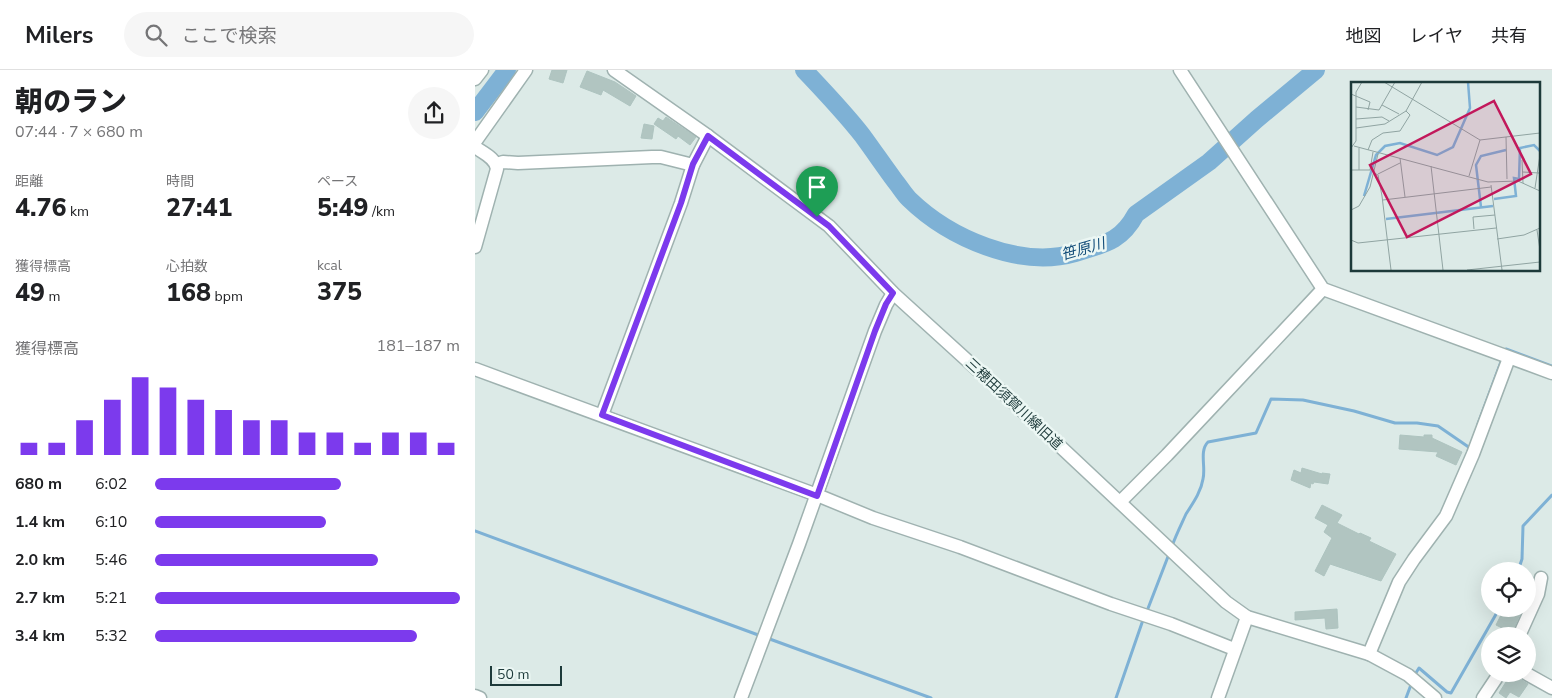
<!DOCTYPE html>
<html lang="ja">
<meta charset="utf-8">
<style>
body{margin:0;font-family:"Nunito Sans","Noto Sans JP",sans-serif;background:#f6f6f6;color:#202124;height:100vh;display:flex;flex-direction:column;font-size:19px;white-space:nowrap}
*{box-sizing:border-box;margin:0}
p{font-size:16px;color:#757577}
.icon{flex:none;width:28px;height:28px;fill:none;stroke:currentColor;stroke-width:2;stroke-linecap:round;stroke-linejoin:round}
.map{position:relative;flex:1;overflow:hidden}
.side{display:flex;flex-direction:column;background:#fff;width:475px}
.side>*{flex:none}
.controls{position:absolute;left:1006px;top:492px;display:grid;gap:10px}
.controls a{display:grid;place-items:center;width:55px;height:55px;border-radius:50%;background:#fff;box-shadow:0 5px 20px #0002;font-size:25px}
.scale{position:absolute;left:15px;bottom:12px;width:72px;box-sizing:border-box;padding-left:5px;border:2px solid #1d3a3a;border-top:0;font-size:14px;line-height:18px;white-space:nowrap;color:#1d3a3a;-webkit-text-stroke:4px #ecf7f4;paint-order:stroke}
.pin{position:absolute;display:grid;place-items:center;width:42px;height:42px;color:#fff;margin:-51px -21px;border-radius:50% 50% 50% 0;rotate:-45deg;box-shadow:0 0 5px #0007}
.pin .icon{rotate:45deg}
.round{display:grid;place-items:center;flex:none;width:52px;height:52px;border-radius:26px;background:#f6f6f6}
.overview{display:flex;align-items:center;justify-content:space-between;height:85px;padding:0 15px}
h1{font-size:28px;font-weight:800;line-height:38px}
.metrics{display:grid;grid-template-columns:repeat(3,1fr);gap:8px;height:85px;padding:5px 15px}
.metrics div{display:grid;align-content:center}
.metrics b{font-size:25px;font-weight:800}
.metrics small{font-size:14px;font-weight:400}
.metrics p{font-size:14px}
.chart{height:140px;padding:10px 15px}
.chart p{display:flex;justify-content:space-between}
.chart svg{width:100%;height:90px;margin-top:5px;stroke:#7c3aed;stroke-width:6}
ul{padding:0 15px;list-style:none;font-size:16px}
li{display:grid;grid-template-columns:80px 60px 1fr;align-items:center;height:38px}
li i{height:12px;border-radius:6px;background:#7c3aed}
header{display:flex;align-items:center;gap:30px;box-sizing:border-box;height:70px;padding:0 25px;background:#fff;border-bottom:1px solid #e0e0e0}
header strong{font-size:24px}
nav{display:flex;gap:28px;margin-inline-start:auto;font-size:18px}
.search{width:350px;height:45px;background:#f6f6f6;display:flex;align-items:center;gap:12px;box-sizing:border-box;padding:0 18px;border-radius:28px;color:#757577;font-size:19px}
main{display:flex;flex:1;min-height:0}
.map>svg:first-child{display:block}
</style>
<header>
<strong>Milers</strong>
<div class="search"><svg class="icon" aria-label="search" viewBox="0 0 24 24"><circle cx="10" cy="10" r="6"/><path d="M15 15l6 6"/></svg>ここで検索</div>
<nav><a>地図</a><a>レイヤ</a><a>共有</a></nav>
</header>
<main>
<section class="side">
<div class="overview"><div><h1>朝のラン</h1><p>07:44 · 7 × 680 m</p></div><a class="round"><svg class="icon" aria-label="share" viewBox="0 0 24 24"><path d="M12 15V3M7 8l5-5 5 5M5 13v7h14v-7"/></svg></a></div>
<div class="metrics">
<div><p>距離</p><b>4.76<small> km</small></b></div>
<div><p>時間</p><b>27:41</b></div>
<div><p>ペース</p><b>5:49<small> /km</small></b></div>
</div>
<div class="metrics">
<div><p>獲得標高</p><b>49<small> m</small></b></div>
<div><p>心拍数</p><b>168<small> bpm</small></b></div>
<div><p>kcal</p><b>375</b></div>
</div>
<div class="chart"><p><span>獲得標高</span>181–187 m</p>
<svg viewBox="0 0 160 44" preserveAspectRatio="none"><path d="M5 44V38M15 44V38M25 44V27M35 44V17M45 44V6M55 44V11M65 44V17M75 44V22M85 44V27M95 44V27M105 44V33M115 44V33M125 44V38M135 44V33M145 44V33M155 44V38"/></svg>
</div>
<ul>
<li><b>680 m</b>6:02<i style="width:61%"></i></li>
<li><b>1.4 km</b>6:10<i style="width:56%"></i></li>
<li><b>2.0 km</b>5:46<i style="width:73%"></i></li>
<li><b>2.7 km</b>5:21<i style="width:100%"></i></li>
<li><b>3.4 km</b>5:32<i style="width:86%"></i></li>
</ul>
</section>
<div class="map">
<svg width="1077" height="628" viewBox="0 0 1077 628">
<rect width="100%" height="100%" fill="#dceae7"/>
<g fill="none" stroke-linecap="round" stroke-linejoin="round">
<g stroke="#7eb1d5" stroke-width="3">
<path d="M 1029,283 L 1031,279 L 1077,296"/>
<path d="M 1003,354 L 1027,289"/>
<path d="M 0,461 L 286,566"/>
<path d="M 697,476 C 701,465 706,455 711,444 C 718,433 726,422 728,409 C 731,397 724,381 733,372 L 781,363 L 796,329 L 828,330 L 879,341 L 920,353 L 942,353 L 963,356 L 995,378 L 996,376"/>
<path d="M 1043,501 L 1047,489 L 1048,456 L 1077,425"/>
<path d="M 672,541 L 694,484"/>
<path d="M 292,568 L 456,628"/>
<path d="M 939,606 L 944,598 L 972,622 L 976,623 L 1024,539"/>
<path d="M 641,628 L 669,547"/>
<path d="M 931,628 L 937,612"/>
</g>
<g stroke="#7eb1d5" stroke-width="18">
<path d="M 329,0 C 349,21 369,42 387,65 C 398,80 409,96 420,111 C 425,117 429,124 434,129 C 474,168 545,199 600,183 C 629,174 646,172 661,144 L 734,92 L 782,49 L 841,0"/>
<path d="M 0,42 L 32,0"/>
</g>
</g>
<g fill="#b1c5c1" stroke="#aec4c0">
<path d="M 77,0 L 92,0 L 88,13 L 74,9 Z"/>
<path d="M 112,1 L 140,12 L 161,26 L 155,36 L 128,20 L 126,25 L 105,17 Z"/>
<path d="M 191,47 L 221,67 L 215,75 L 203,66 L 201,69 L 179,54 L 183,48 L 188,51 Z"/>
<path d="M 169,54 L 179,56 L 177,69 L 166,68 Z"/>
<path d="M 925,365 L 949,367 L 949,365 L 957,365 L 957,368 L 987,382 L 981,395 L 961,386 L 963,382 L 924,379 Z"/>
<path d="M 827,398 L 847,404 L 847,403 L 855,404 L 853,414 L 839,412 L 838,414 L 836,413 L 835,418 L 816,410 L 819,400 L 826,403 Z"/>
<path d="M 847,435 L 867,445 L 862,453 L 884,464 L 885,463 L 896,468 L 894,471 L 921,484 L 906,511 L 855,494 L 849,506 L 840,501 L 857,468 L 849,462 L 853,455 L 840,448 Z"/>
<path d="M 862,539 L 863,558 L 851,559 L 850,548 L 820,550 L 820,542 Z"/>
<path d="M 1029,539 L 1036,539 L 1045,544 L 1037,563 L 1021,555 Z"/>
<path d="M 1036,604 L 1044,604 L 1045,609 L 1053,614 L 1044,627 L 1035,622 L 1031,628 L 1024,623 Z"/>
</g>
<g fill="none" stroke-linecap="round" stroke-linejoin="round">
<g stroke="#9fb2b0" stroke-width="15">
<g id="minor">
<path d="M 139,0 L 233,66 L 354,156 L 418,223 L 540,334 L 751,532 L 772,547 L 894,584 L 933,605 L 960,628"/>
<path d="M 705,0 L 848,219 L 1077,303"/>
<path d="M 0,9 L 7,0"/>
<path d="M 0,72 L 51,0"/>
<path d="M 0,77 C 8,83 21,88 22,99 L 0,177"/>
<path d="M 22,94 L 28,92 L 43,93 L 177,87 L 186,87 L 218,95"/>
<path d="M 0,299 L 342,425 L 398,448 L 485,477 L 636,534 L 696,554 L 759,579"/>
<path d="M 127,345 L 206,133 L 218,95 L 233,66"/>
<path d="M 645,432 L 692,385 L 848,219"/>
<path d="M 1044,566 L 1063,524 L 1066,508"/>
<path d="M 894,584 L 924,512 L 939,489 L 971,446 L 998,384 L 1034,288"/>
<path d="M 1052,604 L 1077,618"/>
<path d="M 0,626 L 5,628"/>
<path d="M 266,628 L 324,474 L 400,261 L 411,235 L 418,223"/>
<path d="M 743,628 L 772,547"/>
<path d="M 1008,628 L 1024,604"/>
</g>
</g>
<use href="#minor" stroke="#fff" stroke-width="12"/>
</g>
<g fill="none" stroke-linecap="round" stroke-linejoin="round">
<g stroke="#fff" stroke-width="10">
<path id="route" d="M 233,66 L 354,156 L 418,223 L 411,234 L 400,261 L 342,426 L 127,345 L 206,133 L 218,94 Z"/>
</g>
<use href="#route" stroke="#7c3aed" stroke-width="6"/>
</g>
<g text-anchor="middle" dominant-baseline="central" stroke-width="5" stroke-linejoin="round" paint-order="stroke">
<g font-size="14" fill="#1d3a3a" stroke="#ecf7f4">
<text transform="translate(539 334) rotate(43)">三穂田須賀川線旧道</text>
</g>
<g font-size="15" font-style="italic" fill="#144e7a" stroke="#ecf7f4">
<text transform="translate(608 179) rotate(-16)">笹原川</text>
</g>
</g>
<g transform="translate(876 12)">
<rect width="189" height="189" fill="#dceae7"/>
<path fill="none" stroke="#7eb1d5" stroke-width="2.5" d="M 13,114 L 25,73 L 34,64 L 49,61 L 86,73 L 102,65 L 119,26 L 117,0M 143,117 L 165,114 L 163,96 L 168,97 L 169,66 L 183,63 L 189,69M 130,125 L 125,83 L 130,74 L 155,68M 35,137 L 142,124"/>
<path fill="none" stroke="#90a4a2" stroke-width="1" d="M 33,0 L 129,58 L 189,51M 0,12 L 19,20 L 17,28M 31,23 L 48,32M 5,25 L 28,28 L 44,0M 5,37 L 31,35 L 38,39M 5,46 L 34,42 L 55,29 L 71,0M 155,55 L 156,97M 3,64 L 137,100 L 167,99 L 189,109M 0,66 L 5,59 L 5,10 L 11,0M 8,66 L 8,88M 17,68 L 21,58 L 32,51 L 49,49 L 59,33 L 55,29M 49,76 L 54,115M 171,78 L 172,101M 80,84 L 92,188M 0,88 L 19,88 L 22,70M 172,90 L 188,91M 23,91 L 27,93 L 31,114 L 40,188M 27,92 L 49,81M 118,94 L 129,58M 140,103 L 151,188M 184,106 L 189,73M 32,118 L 140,105M 0,128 L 8,124 L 19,105 L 27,72M 123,147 L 122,135 L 144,133M 186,148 L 189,168M 146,157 L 173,153 L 189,146M 0,158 L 7,161 L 145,146M 116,188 L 189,180"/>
<path fill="#c2185b" fill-opacity="0.15" stroke="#c2185b" stroke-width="2.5" d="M 143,19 L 180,92 L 56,155 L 19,83 Z"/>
<rect width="189" height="189" fill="none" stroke="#1d3a3a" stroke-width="2.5"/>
</g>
</svg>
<div class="controls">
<a><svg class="icon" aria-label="locate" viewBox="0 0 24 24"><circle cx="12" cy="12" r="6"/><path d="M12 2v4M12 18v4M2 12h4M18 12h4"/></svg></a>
<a><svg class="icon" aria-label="layers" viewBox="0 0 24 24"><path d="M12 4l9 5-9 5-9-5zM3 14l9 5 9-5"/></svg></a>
</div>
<div class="scale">50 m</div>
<div class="pin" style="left:342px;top:147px;background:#1e9e55"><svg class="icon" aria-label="arrive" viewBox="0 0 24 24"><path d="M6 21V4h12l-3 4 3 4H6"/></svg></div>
</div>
</main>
